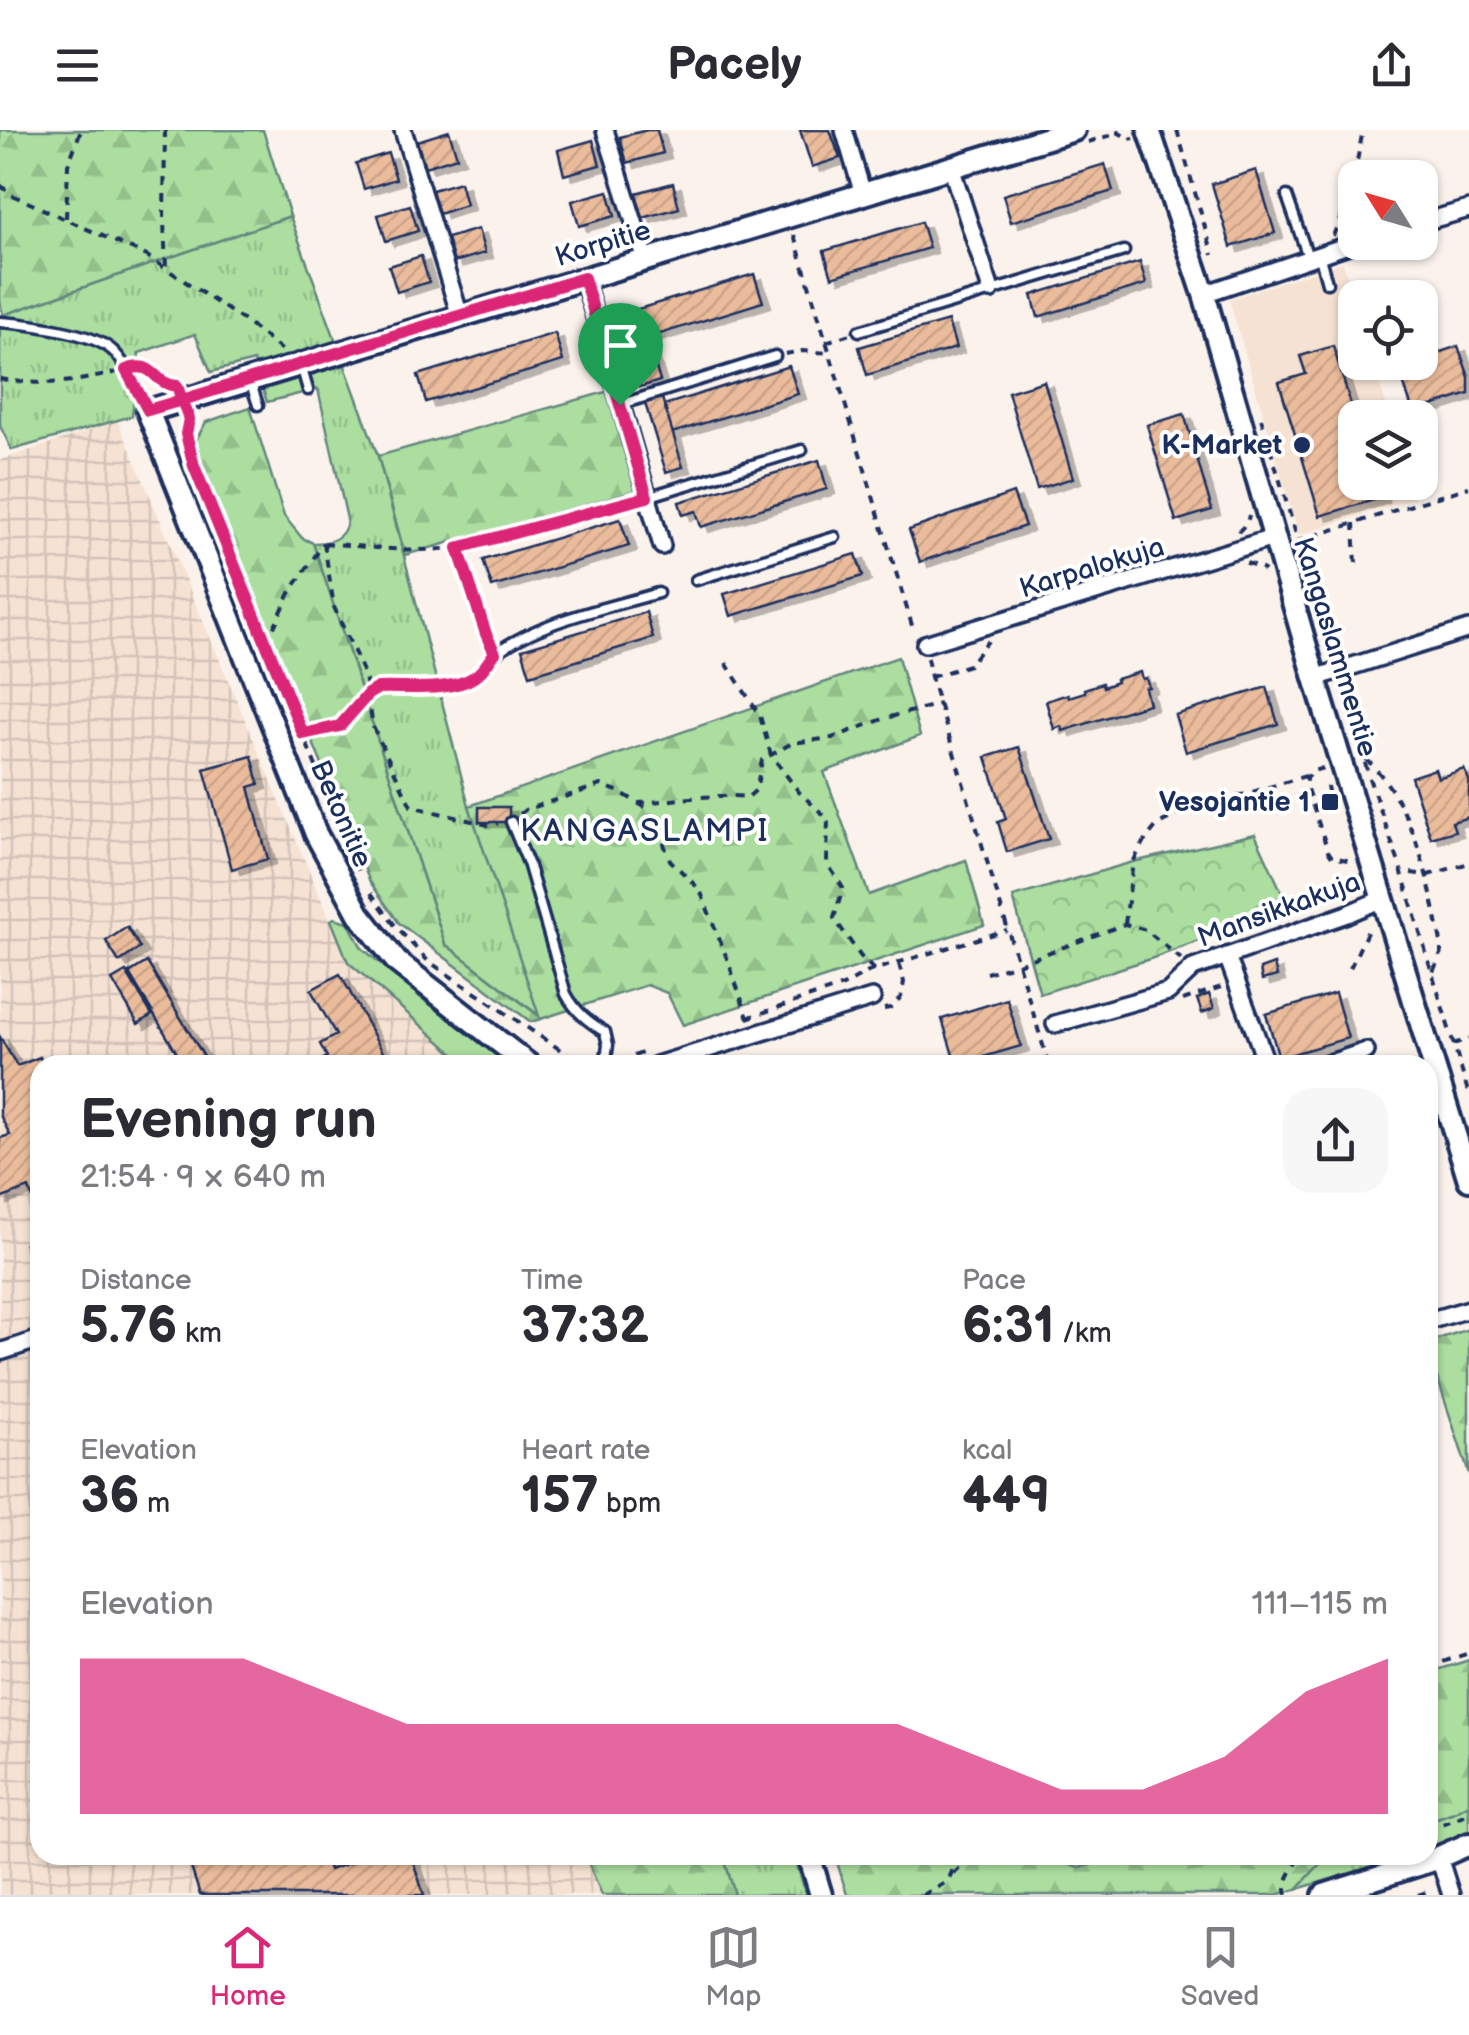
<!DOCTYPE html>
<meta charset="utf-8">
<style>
body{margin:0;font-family:"Balsamiq Sans",sans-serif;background:#f7f7f7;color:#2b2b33;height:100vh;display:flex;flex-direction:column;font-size:38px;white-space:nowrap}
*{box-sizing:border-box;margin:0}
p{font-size:32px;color:#7c7c81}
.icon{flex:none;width:55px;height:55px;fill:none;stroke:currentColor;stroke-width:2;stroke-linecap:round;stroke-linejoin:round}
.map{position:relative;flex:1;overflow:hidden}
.sheet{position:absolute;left:30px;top:925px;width:1408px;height:810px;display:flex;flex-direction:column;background:#fff;border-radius:30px;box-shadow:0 2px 8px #0004}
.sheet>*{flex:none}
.needle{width:65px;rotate:307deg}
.fabs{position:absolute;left:1338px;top:30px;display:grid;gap:20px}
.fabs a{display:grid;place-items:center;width:100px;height:100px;border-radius:20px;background:#fff;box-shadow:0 2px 8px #0004;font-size:50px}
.pin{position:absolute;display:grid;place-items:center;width:85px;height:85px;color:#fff;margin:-102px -42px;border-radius:50% 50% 50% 0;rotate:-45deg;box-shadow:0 0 10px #0007}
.pin .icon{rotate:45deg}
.round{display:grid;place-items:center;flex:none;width:105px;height:105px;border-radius:30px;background:#f7f7f7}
.head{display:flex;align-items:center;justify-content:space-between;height:170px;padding:0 50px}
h1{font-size:55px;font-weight:600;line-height:75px}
.stats{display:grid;grid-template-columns:repeat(3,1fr);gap:15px;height:170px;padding:10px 50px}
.stats div{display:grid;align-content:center}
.stats b{font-size:50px;font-weight:600}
.stats small{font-size:28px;font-weight:400}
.stats p{font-size:28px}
.chart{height:280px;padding:20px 50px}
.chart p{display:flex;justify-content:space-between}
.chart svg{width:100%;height:180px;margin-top:10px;fill:#db2777;opacity:.7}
header{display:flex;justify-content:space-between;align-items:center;height:130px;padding:0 50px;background:#fff;font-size:45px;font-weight:600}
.tabs{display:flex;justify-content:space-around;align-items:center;height:140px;border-top:2px solid #e1e1e2;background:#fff;font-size:28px;color:#7c7c81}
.tabs a{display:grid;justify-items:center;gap:5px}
.tabs .active{color:#db2777}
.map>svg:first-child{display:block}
</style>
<header><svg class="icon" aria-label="menu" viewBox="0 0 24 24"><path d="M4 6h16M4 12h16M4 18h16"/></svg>Pacely<svg class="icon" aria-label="share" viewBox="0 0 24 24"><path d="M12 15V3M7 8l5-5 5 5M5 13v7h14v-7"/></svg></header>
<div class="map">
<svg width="1469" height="1765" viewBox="0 0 1469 1765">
<defs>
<pattern id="industrial-grid" width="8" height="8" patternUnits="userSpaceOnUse" patternTransform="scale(2.5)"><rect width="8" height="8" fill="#f6e2d3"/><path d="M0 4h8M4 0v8" fill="none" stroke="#d2c2b8"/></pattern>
<pattern id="grass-tufts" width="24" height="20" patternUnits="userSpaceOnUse" patternTransform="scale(2.5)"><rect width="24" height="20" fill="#abde9f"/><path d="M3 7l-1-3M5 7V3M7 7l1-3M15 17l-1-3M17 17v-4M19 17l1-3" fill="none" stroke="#93bf8b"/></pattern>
<pattern id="forest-firs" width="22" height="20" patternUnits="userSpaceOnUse" patternTransform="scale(2.5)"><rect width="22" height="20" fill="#abde9f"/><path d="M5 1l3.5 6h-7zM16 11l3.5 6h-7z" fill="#93bf8b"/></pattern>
<pattern id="park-crowns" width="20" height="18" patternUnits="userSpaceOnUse" patternTransform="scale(2.5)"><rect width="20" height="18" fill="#abde9f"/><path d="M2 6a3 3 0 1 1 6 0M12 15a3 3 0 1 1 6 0" fill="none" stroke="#93bf8b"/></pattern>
<pattern id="building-hatch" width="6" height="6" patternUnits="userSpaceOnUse" patternTransform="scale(2.5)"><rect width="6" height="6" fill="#ebbc9b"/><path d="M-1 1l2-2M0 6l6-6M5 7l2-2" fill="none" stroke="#c9a288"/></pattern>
<filter id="shadow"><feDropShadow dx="8" dy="5" stdDeviation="0" flood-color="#0004"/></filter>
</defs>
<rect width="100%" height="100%" fill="#fbf2eb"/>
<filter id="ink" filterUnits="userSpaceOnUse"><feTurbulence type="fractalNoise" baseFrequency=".01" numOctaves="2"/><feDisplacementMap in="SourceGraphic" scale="20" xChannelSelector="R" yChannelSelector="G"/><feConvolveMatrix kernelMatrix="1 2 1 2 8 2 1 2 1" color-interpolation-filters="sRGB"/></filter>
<g filter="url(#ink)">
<path fill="#f6e2d3" d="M 1343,132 L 1355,173 L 1355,232 L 1373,233 L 1390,287 L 1355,288 L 1355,352 L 1409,353 L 1414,368 L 1299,405 L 1229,169 Z"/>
<path fill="url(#industrial-grid)" d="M 118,291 L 348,832 L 467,935 L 40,935 L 40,1725 L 585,1725 L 602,1765 L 0,1765 L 0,330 Z"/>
<g fill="url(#grass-tufts)" stroke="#63867e" stroke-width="2.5">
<path d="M 290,86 L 378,326 L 469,676 L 541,887 L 445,814 L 313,413 C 330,413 346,409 347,389 L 318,259 L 267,272 L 254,231 L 211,242 L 195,204 L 139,223 L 132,286 L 12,320 L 0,296 L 0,186 Z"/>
<path d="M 334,788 L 348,792 L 362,818 L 420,867 L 493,921 L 507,935 L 467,935 L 348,832 L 331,790 Z"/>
<path d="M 1469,1674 L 1469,1703 L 1428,1719 L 1428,1691 L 1454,1682 Z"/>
<path d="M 723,1725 L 794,1725 L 806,1765 L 735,1765 Z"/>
<path d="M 1330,1725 L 1413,1725 L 1297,1759 L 1326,1727 Z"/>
</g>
<g fill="url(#forest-firs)" stroke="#63867e" stroke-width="2.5">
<path d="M 0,0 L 263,0 L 290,86 L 3,185 L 0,171 Z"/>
<path d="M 609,261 L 637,360 L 405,425 L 378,326 Z"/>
<path d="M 250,277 L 284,386 L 302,408 L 313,413 L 445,814 L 539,886 L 469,676 L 898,527 L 920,606 L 824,642 L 869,765 L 966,730 L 984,795 L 683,895 L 667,863 L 647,855 L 531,892 L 399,793 L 370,752 L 222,390 L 195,312 L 206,292 Z"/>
<path d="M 1469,1199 L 1469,1344 L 1428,1220 L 1428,1212 Z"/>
<path d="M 1469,1530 L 1469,1674 L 1454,1682 L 1428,1691 L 1428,1543 Z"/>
<path d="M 585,1725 L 723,1725 L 735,1765 L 602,1765 Z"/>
<path d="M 835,1725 L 1044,1725 L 1078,1738 L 1126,1725 L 1330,1725 L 1326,1727 L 1297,1759 L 1277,1765 L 847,1765 Z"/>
</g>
<path fill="url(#park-crowns)" stroke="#63867e" stroke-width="2.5" d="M 1255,704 L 1289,778 L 1153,828 L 1040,864 L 1013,767 L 1133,732 Z"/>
<g fill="url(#building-hatch)" stroke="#1b2f5e" stroke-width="2.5" filter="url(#shadow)">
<path d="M 647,0 L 657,0 L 663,23 L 627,33 L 620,7 Z"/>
<path d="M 800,0 L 830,0 L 840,28 L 812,37 Z"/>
<path d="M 449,1 L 457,27 L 425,37 L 417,11 Z"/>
<path d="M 593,10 L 600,35 L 564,45 L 558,20 Z"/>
<path d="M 388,23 L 396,49 L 364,59 L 356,33 Z"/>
<path d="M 1105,34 L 1113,61 L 1011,92 L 1003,65 Z"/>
<path d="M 1256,40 L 1275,103 L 1231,117 L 1212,54 Z"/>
<path d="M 460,52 L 466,75 L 439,84 L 432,60 Z"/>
<path d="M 673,53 L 679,78 L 643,88 L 636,63 Z"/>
<path d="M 608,61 L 615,86 L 579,96 L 572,71 Z"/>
<path d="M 410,75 L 418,101 L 386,111 L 378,85 Z"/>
<path d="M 921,92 L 929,118 L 832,147 L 824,121 Z"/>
<path d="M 478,99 L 485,123 L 454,132 L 447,108 Z"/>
<path d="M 421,126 L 429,152 L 397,162 L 389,136 Z"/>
<path d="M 1140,132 L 1146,154 L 1038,187 L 1032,165 Z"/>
<path d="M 754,144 L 763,172 L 647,208 L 638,179 Z"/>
<path d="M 638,179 L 660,251 L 640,257 L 618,186 Z"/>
<path d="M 948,191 L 956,218 L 867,245 L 859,217 Z"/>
<path d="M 555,203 L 563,231 L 426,272 L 418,245 Z"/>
<path d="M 1333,216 L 1355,288 L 1355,352 L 1376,352 L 1381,368 L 1320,386 L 1279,252 L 1306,244 L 1300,226 Z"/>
<path d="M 1458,216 L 1469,247 L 1469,264 L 1413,282 L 1398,236 L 1409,232 L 1420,232 L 1420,229 Z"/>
<path d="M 789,236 L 798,264 L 672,303 L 664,275 Z"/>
<path d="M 1044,251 L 1073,348 L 1037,359 L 1008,262 Z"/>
<path d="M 662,268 L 683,337 L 666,342 L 645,273 Z"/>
<path d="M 1184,284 L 1212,380 L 1176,391 L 1147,295 Z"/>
<path d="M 819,330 L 827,359 L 701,397 L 696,381 L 683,385 L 679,372 Z"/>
<path d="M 1013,363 L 1025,396 L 920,432 L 909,400 Z"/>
<path d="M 620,389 L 629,416 L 492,457 L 483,430 Z"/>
<path d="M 856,424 L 863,446 L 731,486 L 724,464 Z"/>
<path d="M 646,482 L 653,508 L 530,545 L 522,519 Z"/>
<path d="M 1140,542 L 1142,549 L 1146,548 L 1149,557 L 1145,558 L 1149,574 L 1063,601 L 1062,596 L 1054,599 L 1046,571 L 1068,564 L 1069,567 L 1085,562 L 1084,559 L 1102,553 L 1103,557 L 1117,552 L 1116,549 Z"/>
<path d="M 1267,557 L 1278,594 L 1186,622 L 1175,585 Z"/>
<path d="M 1019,617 L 1049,709 L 1007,722 L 998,692 L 1006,689 L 986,627 Z"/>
<path d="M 252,626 L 259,654 L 249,657 L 268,729 L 232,739 L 204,639 Z"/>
<path d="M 1435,639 L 1438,648 L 1464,639 L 1469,650 L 1469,687 L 1452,692 L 1455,701 L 1431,708 L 1411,647 Z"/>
<rect x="479" y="677" width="30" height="15"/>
<path d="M 127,797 L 140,818 L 119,832 L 106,811 Z"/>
<path d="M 147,832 L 209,935 L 184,935 L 129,843 Z"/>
<path d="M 1274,834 L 1277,846 L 1262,850 L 1260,839 Z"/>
<path d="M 126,842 L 152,885 L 138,894 L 112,850 Z"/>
<path d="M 340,844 L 390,935 L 312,935 L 327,927 L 320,914 L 336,905 L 311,860 Z"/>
<path d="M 1335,863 L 1348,908 L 1279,928 L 1266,884 Z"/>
<path d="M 1209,864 L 1214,878 L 1202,883 L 1197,869 Z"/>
<path d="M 1007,869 L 1021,916 L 956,935 L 942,889 Z"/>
<path d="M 0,907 L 17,936 L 40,927 L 43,935 L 40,935 L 40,1088 L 29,1058 L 0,1069 L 0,1008 L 10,1005 L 0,985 Z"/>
<path d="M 40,1108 L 40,1135 L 33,1137 L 25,1114 Z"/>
<path d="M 187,1725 L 328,1725 L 324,1726 L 329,1740 L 373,1725 L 411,1725 L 424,1765 L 200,1765 Z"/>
</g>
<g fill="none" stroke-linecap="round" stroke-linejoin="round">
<g stroke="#1b2f5e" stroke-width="15">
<g id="service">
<path d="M 1287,66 L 1308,127"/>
<path d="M 1319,124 L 1327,153"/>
<path d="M 0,192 C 28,194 92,202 112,220 C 127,233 139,264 148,281"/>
<path d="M 859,201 L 1124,121"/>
<path d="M 302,239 L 308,260"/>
<path d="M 251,254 L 258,275"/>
<path d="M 622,274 L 775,226"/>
<path d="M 485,411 L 647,367 L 802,320"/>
<path d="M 696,450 L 835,407"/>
<path d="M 492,526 C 537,491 604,479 658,463"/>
<path d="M 511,692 L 528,733 L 566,864 C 576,882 587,891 605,902 L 608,915 L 605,935"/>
</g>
</g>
<g stroke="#1b2f5e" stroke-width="22">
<g id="minor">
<path d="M 403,0 L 460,186"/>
<path d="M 605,0 L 646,130"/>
<path d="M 844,0 L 863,64"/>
<path d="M 951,37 L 991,160"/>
<path d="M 1420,93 L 1469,79"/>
<path d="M 584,149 L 662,416"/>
<path d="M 1204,164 L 1357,112"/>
<path d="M 925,514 L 1273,408"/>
<path d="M 1315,548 L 1469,499"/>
<path d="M 1227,826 L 1267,935"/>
<path d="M 1055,894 L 1168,862 L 1193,838 L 1347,784 L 1382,769"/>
<path d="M 657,935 L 872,868"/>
<path d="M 1324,935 L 1366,921"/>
<path d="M 1428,1191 L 1469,1179"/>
<path d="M 0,1222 L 40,1209"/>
<path d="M 1439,1727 L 1451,1765"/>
</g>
</g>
<g stroke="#1b2f5e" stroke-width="28">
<g id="tertiary">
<path d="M 1149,0 L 1204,164 L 1315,548 L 1469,1050"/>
<path d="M 529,935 L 397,832 L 359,784 L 316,704 L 148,281 L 1074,0"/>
<path d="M 809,1725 L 821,1765"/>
<path d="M 1324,1765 L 1430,1731 L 1469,1714"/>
</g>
</g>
<g stroke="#1b2f5e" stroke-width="4" stroke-dasharray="8 8" stroke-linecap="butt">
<path d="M 165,0 L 164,91 L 166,138"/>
<path d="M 1118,0 L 1119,3 L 1130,9 L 1134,8"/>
<path d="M 1177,0 L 1213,125"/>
<path d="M 1088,12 L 1119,3"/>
<path d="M 0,55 L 12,65 L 147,126 L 243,190 L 283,221"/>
<path d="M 66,88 L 68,35 L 81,0"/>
<path d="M 794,105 L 914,502"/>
<path d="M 1333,106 L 1351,62 L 1363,0"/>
<path d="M 826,212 L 850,204"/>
<path d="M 785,224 L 802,221 L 830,223"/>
<path d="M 140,236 L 148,238 L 169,255"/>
<path d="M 0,249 C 44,256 74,253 117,242"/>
<path d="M 187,286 L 185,304 L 194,337 L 359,742"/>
<path d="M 1261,288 L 1298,411 L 1336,527"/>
<path d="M 1354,393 L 1356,434"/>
<path d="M 1238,402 L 1247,393 L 1249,385"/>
<path d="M 1298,411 L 1469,357"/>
<path d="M 324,413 L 334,477 L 365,546 L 373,597 L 411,676 L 488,695 L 498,694"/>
<path d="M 324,413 C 374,417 424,426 473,414"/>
<path d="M 458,419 L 491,514"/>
<path d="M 1246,433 L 1260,437 L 1264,441"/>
<path d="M 267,512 L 291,461 L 324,413"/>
<path d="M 927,528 L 931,547 L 1049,935"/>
<path d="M 726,533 L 760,586 L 771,625 L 799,662 L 828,689 L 827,733 L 843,758 L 834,788 L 861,827 L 874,840"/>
<path d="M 931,547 L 969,535 L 988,511"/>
<path d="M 1345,555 L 1369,648 L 1399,733 L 1469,965"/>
<path d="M 303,604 L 340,596 L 369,563 L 379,559 C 413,556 460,564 486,537"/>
<path d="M 1366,629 C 1414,674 1429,750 1441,812 L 1441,824 L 1432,844"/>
<path d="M 1323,638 L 1313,641 L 1306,648 L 1306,656 L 1328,721 L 1332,727 L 1352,731"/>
<path d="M 1327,656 L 1330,672 L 1336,685"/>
<path d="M 638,673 C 674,671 713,663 748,667 L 756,660 L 762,630 L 792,613 L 832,608 L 886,588 L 940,574"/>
<path d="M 520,684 L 525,680 L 601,655 L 620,662 L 646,678 L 661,706 L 670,730 L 700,760 L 728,831 L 748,888"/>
<path d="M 1411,743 L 1428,745 L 1469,733"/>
<path d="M 371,763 L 396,797 L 428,831 L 583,935"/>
<path d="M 1125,794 L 1133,732 L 1146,709 L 1158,694 L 1179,684 L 1309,645"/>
<path d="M 1350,838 L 1369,798"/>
<path d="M 986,843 L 1018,834 L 1125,794 L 1146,800 L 1181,829"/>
<path d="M 1183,870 L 1221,857"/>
<path d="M 884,879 L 890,878 L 901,867 L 904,852 L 899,834"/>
<path d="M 747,888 L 843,856 L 870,841 L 1007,800"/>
<path d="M 1453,914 L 1469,909"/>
<path d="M 619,931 L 648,921"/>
<path d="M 1428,1537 L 1469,1523"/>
<path d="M 1428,1700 L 1469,1683"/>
<path d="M 954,1744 L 972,1725"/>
<path d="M 923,1765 C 943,1753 956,1754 951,1725"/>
<path d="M 1287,1765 C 1283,1752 1291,1742 1298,1731 L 1327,1731 L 1349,1725"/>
<path d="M 1418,1765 L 1432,1760"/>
</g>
<use href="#service" stroke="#fff" stroke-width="8"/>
<use href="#minor" stroke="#fff" stroke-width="15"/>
<use href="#tertiary" stroke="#fff" stroke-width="20"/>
</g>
</g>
<g fill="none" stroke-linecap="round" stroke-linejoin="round" filter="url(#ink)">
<g stroke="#fff" stroke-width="20">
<path id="route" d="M 620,275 L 584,148 L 182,270 L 177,256 C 152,254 155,229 126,240 L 148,280 L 182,270 L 189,289 L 186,304 L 194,336 L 303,604 L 340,596 L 368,564 L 378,558 C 405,557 452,562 474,547 C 484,541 488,531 495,523 L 486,504 L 458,418 L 647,367 L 620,275"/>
</g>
<use href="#route" stroke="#db2777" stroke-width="12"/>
</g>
<g fill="#1b2f5e" stroke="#fff" stroke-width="4">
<circle cx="1302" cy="315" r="10"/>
<rect x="1320" y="662" width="20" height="20" rx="5"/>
</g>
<g text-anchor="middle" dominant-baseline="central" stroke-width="8" stroke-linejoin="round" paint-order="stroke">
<g font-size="28" fill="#1b2f5e" stroke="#fff">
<text transform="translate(603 114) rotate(-17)">Korpitie</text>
<text transform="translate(1092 438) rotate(-17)">Karpalokuja</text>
<text transform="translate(1335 517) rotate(73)">Kangaslammentie</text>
<text transform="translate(341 684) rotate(66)">Betonitie</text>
<text transform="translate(1279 780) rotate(-20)">Mansikkakuja</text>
</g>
<g font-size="28" font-weight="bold" fill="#1b2f5e" stroke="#fff" text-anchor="end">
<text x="1282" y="315">K-Market</text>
<text x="1310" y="672">Vesojantie 1</text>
</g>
<g font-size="32" letter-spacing="2.5" fill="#1b2f5e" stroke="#fff">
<text x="645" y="701">KANGASLAMPI</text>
</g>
</g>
</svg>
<div class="fabs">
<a><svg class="needle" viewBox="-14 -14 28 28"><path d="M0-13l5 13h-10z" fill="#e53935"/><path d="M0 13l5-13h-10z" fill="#7c7c81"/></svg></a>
<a><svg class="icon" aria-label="locate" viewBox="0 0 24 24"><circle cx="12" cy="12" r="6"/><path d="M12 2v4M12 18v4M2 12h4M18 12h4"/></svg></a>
<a><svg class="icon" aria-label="layers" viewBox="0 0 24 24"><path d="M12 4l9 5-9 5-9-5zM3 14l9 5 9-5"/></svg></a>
</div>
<div class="pin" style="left:620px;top:275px;background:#1e9e55"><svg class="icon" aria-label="arrive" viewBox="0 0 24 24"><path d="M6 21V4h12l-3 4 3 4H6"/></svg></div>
<section class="sheet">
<div class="head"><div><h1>Evening run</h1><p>21:54 · 9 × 640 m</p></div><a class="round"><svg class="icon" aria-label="share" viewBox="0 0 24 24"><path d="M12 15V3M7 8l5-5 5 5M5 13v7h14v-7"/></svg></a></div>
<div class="stats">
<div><p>Distance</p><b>5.76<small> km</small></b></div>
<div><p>Time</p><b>37:32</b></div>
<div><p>Pace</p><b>6:31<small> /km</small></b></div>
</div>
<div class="stats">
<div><p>Elevation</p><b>36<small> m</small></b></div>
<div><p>Heart rate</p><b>157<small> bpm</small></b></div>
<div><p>kcal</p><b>449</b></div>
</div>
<div class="chart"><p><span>Elevation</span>111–115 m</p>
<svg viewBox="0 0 160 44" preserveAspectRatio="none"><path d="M0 44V6L10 6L20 6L30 14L40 22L50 22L60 22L70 22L80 22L90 22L100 22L110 30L120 38L130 38L140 30L150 14L160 6V44z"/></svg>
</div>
</section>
</div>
<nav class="tabs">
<a class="active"><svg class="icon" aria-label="home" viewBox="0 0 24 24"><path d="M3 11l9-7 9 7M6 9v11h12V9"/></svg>Home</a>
<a><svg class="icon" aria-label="map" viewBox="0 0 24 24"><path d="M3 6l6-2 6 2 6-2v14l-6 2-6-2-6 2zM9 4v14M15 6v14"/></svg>Map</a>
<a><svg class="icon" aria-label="saved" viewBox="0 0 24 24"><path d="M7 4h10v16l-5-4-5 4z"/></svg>Saved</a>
</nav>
